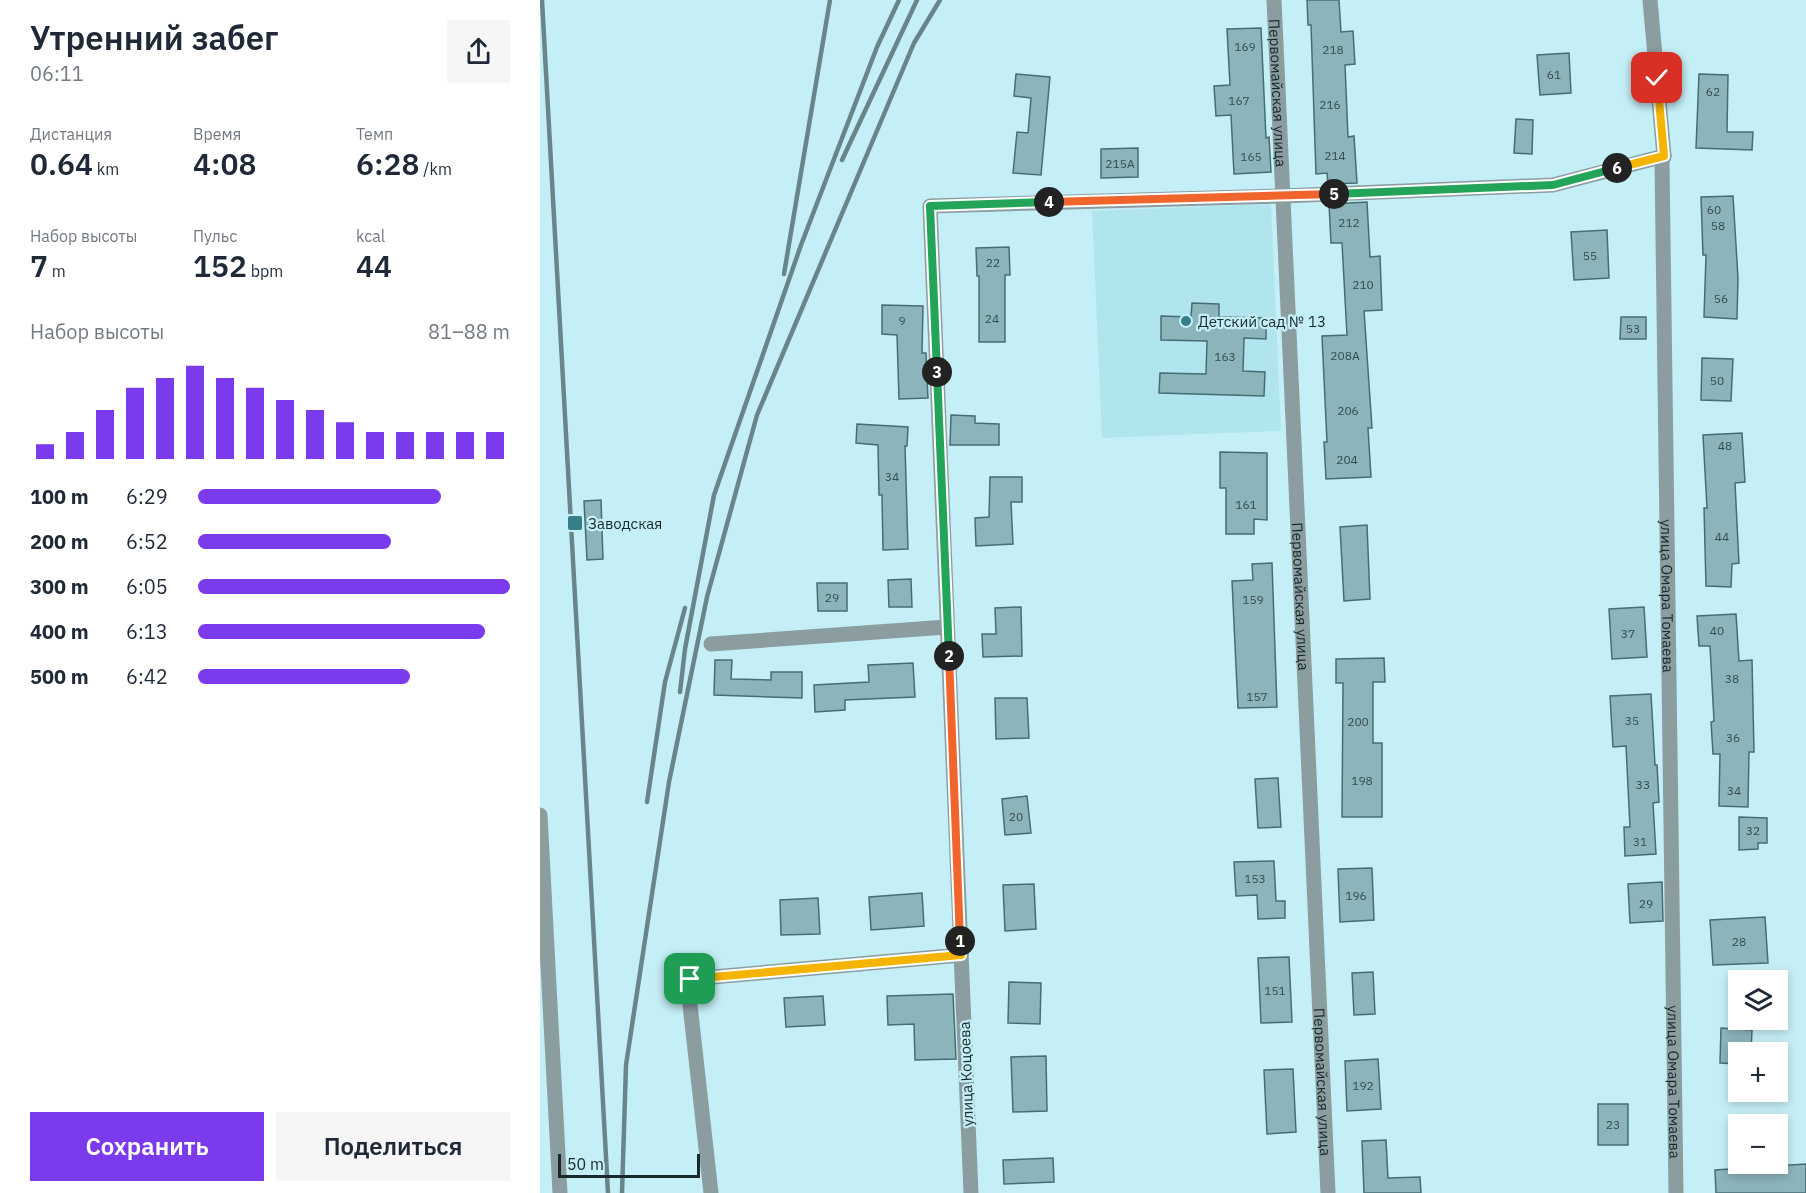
<!DOCTYPE html>
<html lang="ru">
<meta charset="utf-8">
<style>
body{margin:0;font-family:"IBM Plex Sans",sans-serif;background:#f6f6f7;color:#1f2937;height:100vh;display:flex;flex-direction:column;font-size:22px;white-space:nowrap}
*{box-sizing:border-box;margin:0}
p{font-size:20px;color:#747a83}
.icon{flex:none;width:33px;height:33px;fill:none;stroke:currentColor;stroke-width:2;stroke-linecap:round;stroke-linejoin:round}
.map{position:relative;flex:1;overflow:hidden}
.panel{display:flex;flex-direction:column;background:#fff;width:540px}
.panel>*{flex:none}
.buttons{position:absolute;left:1188px;top:970px;display:grid;gap:12px}
.buttons a{display:grid;place-items:center;width:60px;height:60px;border-radius:0px;background:#fff;box-shadow:0 3px 9px #0003;font-size:30px}
.scale{position:absolute;left:18px;bottom:15px;width:142px;box-sizing:border-box;padding-left:6px;border:3px solid #18292b;border-top:0;font-size:16px;line-height:21px;white-space:nowrap;color:#18292b;-webkit-text-stroke:4px #c5eff6;paint-order:stroke}
.pin{position:absolute;display:grid;place-items:center;width:51px;height:51px;color:#fff;margin:-26px;border-radius:12px;box-shadow:0 3px 9px #0006}
.km{position:absolute;width:30px;height:30px;margin:-15px;border-radius:50%;background:#222;color:#fff;font-size:16px;line-height:30px;text-align:center}
.round{display:grid;place-items:center;flex:none;width:63px;height:63px;border-radius:0px;background:#f6f6f7}
.head{display:flex;align-items:center;justify-content:space-between;height:102px;padding:0 30px}
h1{font-size:33px;font-weight:600;line-height:45px}
.metrics{display:grid;grid-template-columns:repeat(3,1fr);gap:9px;height:102px;padding:6px 30px}
.metrics div{display:grid;align-content:center}
.metrics b{font-size:30px;font-weight:600}
.metrics small{font-size:16px;font-weight:400}
.metrics p{font-size:16px}
.chart{height:168px;padding:12px 30px}
.chart p{display:flex;justify-content:space-between}
.chart svg{width:100%;height:108px;margin-top:6px;stroke:#7c3aed;stroke-width:6}
.primary-button{display:flex;gap:12px;margin-top:auto;padding:12px 30px}
.primary-button a{flex:1;height:69px;border-radius:0px;background:#7c3aed;color:#fff;font-size:24px;font-weight:600;line-height:69px;text-align:center}
.primary-button a+a{background:#f6f6f7;color:#1f2937}
ul{padding:0 30px;list-style:none;font-size:20px}
li{display:grid;grid-template-columns:96px 72px 1fr;align-items:center;height:45px}
li i{height:15px;border-radius:8px;background:#7c3aed}
main{display:flex;flex:1;min-height:0}
.map>svg:first-child{display:block}
</style>
<main>
<section class="panel">
<div class="head"><div><h1>Утренний забег</h1><p>06:11</p></div><a class="round"><svg class="icon" aria-label="share" viewBox="0 0 24 24"><path d="M12 15V3M7 8l5-5 5 5M5 13v7h14v-7"/></svg></a></div>
<div class="metrics">
<div><p>Дистанция</p><b>0.64<small> km</small></b></div>
<div><p>Время</p><b>4:08</b></div>
<div><p>Темп</p><b>6:28<small> /km</small></b></div>
</div>
<div class="metrics">
<div><p>Набор высоты</p><b>7<small> m</small></b></div>
<div><p>Пульс</p><b>152<small> bpm</small></b></div>
<div><p>kcal</p><b>44</b></div>
</div>
<div class="chart"><p><span>Набор высоты</span>81–88 m</p>
<svg viewBox="0 0 160 44" preserveAspectRatio="none"><path d="M5 44V38M15 44V33M25 44V24M35 44V15M45 44V11M55 44V6M65 44V11M75 44V15M85 44V20M95 44V24M105 44V29M115 44V33M125 44V33M135 44V33M145 44V33M155 44V33"/></svg>
</div>
<ul>
<li><b>100 m</b>6:29<i style="width:78%"></i></li>
<li><b>200 m</b>6:52<i style="width:62%"></i></li>
<li><b>300 m</b>6:05<i style="width:100%"></i></li>
<li><b>400 m</b>6:13<i style="width:92%"></i></li>
<li><b>500 m</b>6:42<i style="width:68%"></i></li>
</ul>
<div class="primary-button"><a>Сохранить</a><a>Поделиться</a></div>
</section>
<div class="map">
<svg width="1266" height="1193" viewBox="0 0 1266 1193">
<rect width="100%" height="100%" fill="#c5eff6"/>
<path fill="#b1e5ee" d="M 731,204 L 741,431 L 562,438 L 552,211 Z"/>
<g fill="#8bb4bb" stroke="#476d74" stroke-width="1.5">
<path d="M 767,0 L 799,0 L 801,32 L 813,31 L 815,64 L 805,65 L 808,137 L 814,136 L 817,183 L 788,184 L 787,173 L 776,174 L 771,25 L 768,25 Z"/>
<path d="M 721,28 L 726,138 L 729,137 L 731,172 L 694,174 L 691,115 L 676,116 L 674,86 L 690,85 L 687,29 Z"/>
<path d="M 1029,53 L 1031,93 L 1000,95 L 997,55 Z"/>
<path d="M 476,74 L 510,77 L 501,175 L 473,173 L 477,132 L 488,133 L 491,98 L 474,96 Z"/>
<path d="M 1159,74 L 1188,75 L 1187,132 L 1213,132 L 1212,150 L 1156,148 Z"/>
<path d="M 976,119 L 993,120 L 992,154 L 974,153 Z"/>
<path d="M 598,148 L 598,177 L 561,178 L 561,149 Z"/>
<path d="M 1193,196 L 1198,278 L 1197,319 L 1164,317 L 1166,255 L 1163,255 L 1161,197 Z"/>
<path d="M 827,202 L 830,257 L 840,256 L 842,310 L 824,311 L 832,428 L 828,428 L 831,477 L 786,479 L 784,442 L 787,442 L 782,336 L 807,335 L 802,243 L 791,243 L 789,204 Z"/>
<path d="M 1067,230 L 1069,278 L 1034,280 L 1031,232 Z"/>
<path d="M 469,247 L 470,275 L 465,275 L 465,342 L 439,342 L 439,276 L 437,276 L 436,248 Z"/>
<path d="M 652,303 L 679,304 L 679,317 L 726,318 L 726,339 L 704,338 L 703,371 L 725,372 L 724,396 L 619,393 L 620,373 L 666,374 L 667,341 L 621,340 L 621,316 L 651,317 Z"/>
<path d="M 342,305 L 383,306 L 382,353 L 386,353 L 388,398 L 359,399 L 357,335 L 342,334 Z"/>
<path d="M 1081,317 L 1106,317 L 1106,339 L 1080,339 Z"/>
<path d="M 1162,358 L 1193,359 L 1191,401 L 1161,400 Z"/>
<path d="M 411,415 L 435,416 L 435,423 L 459,424 L 459,445 L 410,445 Z"/>
<path d="M 317,424 L 368,427 L 367,446 L 365,446 L 368,549 L 343,550 L 342,495 L 339,495 L 338,445 L 316,443 Z"/>
<path d="M 1202,433 L 1205,482 L 1195,483 L 1199,563 L 1192,564 L 1191,587 L 1166,586 L 1164,508 L 1167,508 L 1163,435 Z"/>
<path d="M 680,452 L 727,453 L 727,520 L 714,519 L 714,534 L 686,534 L 686,488 L 680,488 Z"/>
<path d="M 450,477 L 482,477 L 482,502 L 471,502 L 473,544 L 436,546 L 435,518 L 449,517 Z"/>
<path d="M 61,500 L 63,559 L 47,560 L 44,501 Z"/>
<path d="M 827,525 L 830,599 L 804,601 L 800,527 Z"/>
<path d="M 732,563 L 737,707 L 698,708 L 692,581 L 713,580 L 712,564 Z"/>
<path d="M 371,579 L 372,607 L 349,607 L 348,580 Z"/>
<path d="M 277,583 L 307,583 L 307,611 L 278,611 Z"/>
<path d="M 481,607 L 482,656 L 443,657 L 442,634 L 456,634 L 455,608 Z"/>
<path d="M 1104,607 L 1107,657 L 1072,659 L 1069,609 Z"/>
<path d="M 1196,614 L 1199,661 L 1212,660 L 1214,752 L 1209,752 L 1208,807 L 1179,806 L 1180,754 L 1173,754 L 1171,722 L 1174,721 L 1170,646 L 1159,646 L 1157,616 Z"/>
<path d="M 844,658 L 845,682 L 833,682 L 833,743 L 842,743 L 842,817 L 802,817 L 803,683 L 796,683 L 796,659 Z"/>
<path d="M 175,660 L 192,660 L 191,679 L 231,680 L 231,672 L 262,672 L 262,698 L 174,695 Z"/>
<path d="M 373,663 L 375,697 L 305,700 L 305,710 L 275,712 L 274,685 L 329,682 L 328,665 Z"/>
<path d="M 1111,694 L 1115,765 L 1117,765 L 1119,802 L 1113,803 L 1116,854 L 1085,856 L 1084,827 L 1090,827 L 1086,746 L 1073,747 L 1070,696 Z"/>
<path d="M 455,698 L 487,698 L 489,738 L 456,739 Z"/>
<path d="M 738,778 L 741,827 L 718,828 L 715,779 Z"/>
<path d="M 487,796 L 491,833 L 465,835 L 462,799 Z"/>
<path d="M 1199,817 L 1227,818 L 1227,843 L 1218,843 L 1218,849 L 1199,850 Z"/>
<path d="M 734,861 L 736,901 L 745,901 L 745,918 L 718,919 L 717,895 L 696,896 L 694,862 Z"/>
<path d="M 832,868 L 834,920 L 800,922 L 798,869 Z"/>
<path d="M 1122,882 L 1123,921 L 1090,923 L 1088,884 Z"/>
<path d="M 494,884 L 496,929 L 465,931 L 463,885 Z"/>
<path d="M 382,893 L 384,926 L 331,930 L 329,897 Z"/>
<path d="M 278,898 L 280,934 L 241,935 L 240,900 Z"/>
<path d="M 1225,917 L 1228,963 L 1173,965 L 1170,920 Z"/>
<path d="M 749,957 L 752,1022 L 721,1023 L 718,958 Z"/>
<path d="M 833,972 L 835,1014 L 814,1015 L 812,973 Z"/>
<path d="M 469,982 L 501,983 L 500,1024 L 468,1023 Z"/>
<path d="M 413,994 L 416,1059 L 375,1060 L 374,1024 L 348,1025 L 347,996 Z"/>
<path d="M 283,996 L 285,1025 L 246,1027 L 244,998 Z"/>
<path d="M 1181,1028 L 1212,1030 L 1211,1053 L 1198,1053 L 1198,1064 L 1180,1063 Z"/>
<path d="M 506,1056 L 507,1111 L 473,1112 L 471,1057 Z"/>
<path d="M 838,1059 L 841,1109 L 807,1111 L 805,1061 Z"/>
<path d="M 753,1069 L 756,1132 L 727,1134 L 724,1070 Z"/>
<rect x="1058" y="1104" width="30" height="41"/>
<path d="M 846,1140 L 848,1178 L 880,1177 L 881,1193 L 824,1193 L 822,1141 Z"/>
<path d="M 513,1158 L 514,1182 L 464,1184 L 463,1160 Z"/>
<path d="M 1266,1164 L 1266,1193 L 1176,1193 L 1175,1170 Z"/>
</g>
<g fill="none" stroke-linecap="round" stroke-linejoin="round">
<g stroke="#8c9da0" stroke-width="15">
<path id="s1" d="M 734,0 L 788,1193"/>
<path id="s2" d="M 1110,0 L 1124,156 L 1122,162 L 1136,1193"/>
<path d="M 171,644 L 407,627"/>
<path d="M 0,815 L 20,1193"/>
<path d="M 171,1193 L 149,996 L 150,979 L 421,955"/>
<path d="M 431,1193 L 390,206 L 742,196 L 1013,185 L 1124,156"/>
</g>
<g stroke="#688589" stroke-width="4.5">
<path d="M 2,0 L 68,1193"/>
<path d="M 302,160 L 377,0"/>
<path d="M 244,274 L 290,0"/>
<path d="M 140,692 L 145,649 L 174,495 L 261,245 L 337,47 L 359,0"/>
<path d="M 107,802 L 125,682 L 145,608"/>
<path d="M 82,1193 L 86,1065 L 129,782 L 167,597 L 217,415 L 374,43 L 400,0"/>
</g>
</g>
<g fill="none" stroke-linecap="round" stroke-linejoin="round">
<g stroke="#fff" stroke-width="12">
<path id="split-1" d="M 150,979 L 421,955 L 420,941"/>
</g>
<g stroke="#fff" stroke-width="12">
<path id="split-2" d="M 409,656 L 420,941"/>
</g>
<g stroke="#fff" stroke-width="12">
<path id="split-3" d="M 397,372 L 409,656"/>
</g>
<g stroke="#fff" stroke-width="12">
<path id="split-4" d="M 397,372 L 390,206 L 509,202"/>
</g>
<g stroke="#fff" stroke-width="12">
<path id="split-5" d="M 509,202 L 794,194"/>
</g>
<g stroke="#fff" stroke-width="12">
<path id="split-6" d="M 794,194 L 1013,185 L 1077,168"/>
</g>
<g stroke="#fff" stroke-width="12">
<path id="split-7" d="M 1077,168 L 1124,156 L 1117,78"/>
</g>
<use href="#split-1" stroke="#f5b400" stroke-width="8"/>
<use href="#split-2" stroke="#f0652b" stroke-width="8"/>
<use href="#split-3" stroke="#22a559" stroke-width="8"/>
<use href="#split-4" stroke="#22a559" stroke-width="8"/>
<use href="#split-5" stroke="#f0652b" stroke-width="8"/>
<use href="#split-6" stroke="#22a559" stroke-width="8"/>
<use href="#split-7" stroke="#f5b400" stroke-width="8"/>
</g>
<g fill="#387e89" stroke="#c5eff6" stroke-width="2">
<circle cx="646" cy="321" r="6"/>
<rect x="27" y="515" width="16" height="16" rx="3"/>
</g>
<g text-anchor="middle" dominant-baseline="central" stroke-width="4.5" stroke-linejoin="round" paint-order="stroke">
<g font-size="12" fill="#354c4f">
<text x="705" y="46">169</text>
<text x="793" y="49">218</text>
<text x="1014" y="74">61</text>
<text x="1173" y="91">62</text>
<text x="699" y="100">167</text>
<text x="790" y="104">216</text>
<text x="795" y="155">214</text>
<text x="711" y="156">165</text>
<text x="580" y="163">215А</text>
<text x="1174" y="209">60</text>
<text x="809" y="222">212</text>
<text x="1178" y="225">58</text>
<text x="1050" y="255">55</text>
<text x="453" y="262">22</text>
<text x="823" y="284">210</text>
<text x="1181" y="298">56</text>
<text x="452" y="318">24</text>
<text x="362" y="320">9</text>
<text x="1093" y="328">53</text>
<text x="805" y="355">208А</text>
<text x="685" y="356">163</text>
<text x="1177" y="380">50</text>
<text x="808" y="410">206</text>
<text x="1185" y="445">48</text>
<text x="807" y="459">204</text>
<text x="352" y="476">34</text>
<text x="706" y="504">161</text>
<text x="1182" y="536">44</text>
<text x="292" y="597">29</text>
<text x="713" y="599">159</text>
<text x="1177" y="630">40</text>
<text x="1088" y="633">37</text>
<text x="1192" y="678">38</text>
<text x="717" y="696">157</text>
<text x="1092" y="720">35</text>
<text x="818" y="721">200</text>
<text x="1193" y="737">36</text>
<text x="822" y="780">198</text>
<text x="1103" y="784">33</text>
<text x="1194" y="790">34</text>
<text x="476" y="816">20</text>
<text x="1213" y="830">32</text>
<text x="1100" y="841">31</text>
<text x="715" y="878">153</text>
<text x="816" y="895">196</text>
<text x="1106" y="903">29</text>
<text x="1199" y="941">28</text>
<text x="735" y="990">151</text>
<text x="823" y="1085">192</text>
<text x="1073" y="1124">23</text>
</g>
<g font-size="15" fill="#18292b" stroke="#c5eff6">
<text stroke="none"><textPath href="#s1" startOffset="93">Первомайская улица</textPath></text>
<text stroke="none"><textPath href="#s2" startOffset="597">улица Омара Томаева</textPath></text>
<text stroke="none"><textPath href="#s1" startOffset="597">Первомайская улица</textPath></text>
<text transform="translate(426 1074) rotate(-92)">улица Коцоева</text>
<text stroke="none"><textPath href="#s1" startOffset="1083">Первомайская улица</textPath></text>
<text stroke="none"><textPath href="#s2" startOffset="1083">улица Омара Томаева</textPath></text>
</g>
<g font-size="15" fill="#18292b" stroke="#c5eff6" text-anchor="start">
<text x="658" y="321">Детский сад № 13</text>
<text x="48" y="523">Заводская</text>
</g>
</g>
</svg>
<div class="buttons">
<a><svg class="icon" aria-label="layers" viewBox="0 0 24 24"><path d="M12 4l9 5-9 5-9-5zM3 14l9 5 9-5"/></svg></a>
<a>+</a>
<a>−</a>
</div>
<div class="scale">50 m</div>
<div class="pin" style="left:150px;top:979px;background:#1e9e55"><svg class="icon" aria-label="arrive" viewBox="0 0 24 24"><path d="M6 21V4h12l-3 4 3 4H6"/></svg></div>
<div class="pin" style="left:1117px;top:78px;background:#d93025"><svg class="icon" aria-label="check" viewBox="0 0 24 24"><path d="M5 12l5 5 9-10"/></svg></div>
<b class="km" style="left:420px;top:941px">1</b>
<b class="km" style="left:409px;top:656px">2</b>
<b class="km" style="left:397px;top:372px">3</b>
<b class="km" style="left:509px;top:202px">4</b>
<b class="km" style="left:794px;top:194px">5</b>
<b class="km" style="left:1077px;top:168px">6</b>
</div>
</main>
